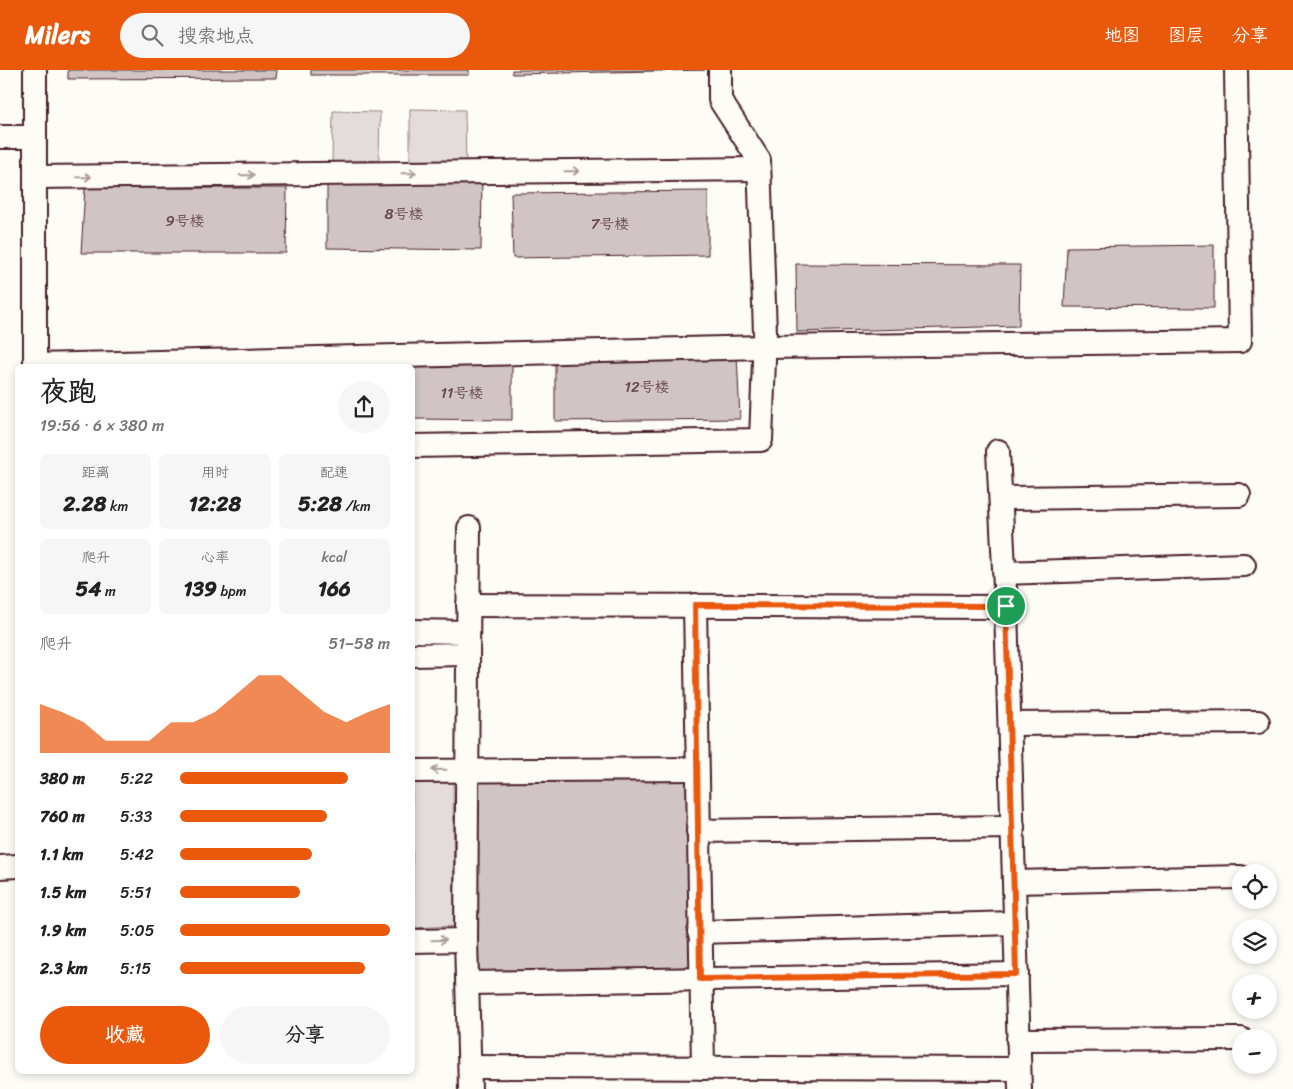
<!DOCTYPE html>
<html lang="zh">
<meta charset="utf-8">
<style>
body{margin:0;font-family:Sriracha,"LXGW WenKai TC",sans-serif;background:#f6f6f6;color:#222;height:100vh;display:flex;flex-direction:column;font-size:19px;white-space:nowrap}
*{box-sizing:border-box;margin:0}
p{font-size:16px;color:#767676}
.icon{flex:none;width:28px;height:28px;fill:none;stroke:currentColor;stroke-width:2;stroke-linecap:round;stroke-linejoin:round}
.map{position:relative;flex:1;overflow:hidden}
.panel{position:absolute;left:15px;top:294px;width:400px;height:710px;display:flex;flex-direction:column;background:#fff;border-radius:8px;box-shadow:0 2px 8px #0003}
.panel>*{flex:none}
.fabs{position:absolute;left:1232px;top:794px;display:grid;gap:10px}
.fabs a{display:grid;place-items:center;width:45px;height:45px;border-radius:50%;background:#fff;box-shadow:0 2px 8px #0003;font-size:25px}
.pin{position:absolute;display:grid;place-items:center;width:42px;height:42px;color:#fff;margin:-21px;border:2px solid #fff;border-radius:50%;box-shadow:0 1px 5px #0007}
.round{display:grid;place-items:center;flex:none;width:52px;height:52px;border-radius:26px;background:#f6f6f6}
.head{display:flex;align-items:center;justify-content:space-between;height:85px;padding:0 25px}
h1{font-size:28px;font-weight:800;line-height:38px}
.stats{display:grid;grid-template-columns:repeat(3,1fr);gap:8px;height:85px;padding:5px 25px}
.stats div{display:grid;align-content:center;border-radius:8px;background:#f6f6f6;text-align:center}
.stats b{font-size:21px;font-weight:800}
.stats small{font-size:14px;font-weight:400}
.stats p{font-size:14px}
.chart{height:140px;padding:10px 25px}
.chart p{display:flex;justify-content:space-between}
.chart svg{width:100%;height:90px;margin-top:5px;fill:#ea580c;opacity:.7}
.action{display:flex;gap:10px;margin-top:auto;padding:10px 25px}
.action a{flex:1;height:58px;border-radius:30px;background:#ea580c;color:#fff;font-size:20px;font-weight:800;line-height:58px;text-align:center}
.action a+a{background:#f6f6f6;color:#222}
ul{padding:0 25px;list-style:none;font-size:16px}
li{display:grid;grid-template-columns:80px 60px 1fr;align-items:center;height:38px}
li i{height:12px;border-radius:6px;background:#ea580c}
header{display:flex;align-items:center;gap:30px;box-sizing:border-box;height:70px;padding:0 25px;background:#ea580c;color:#fff}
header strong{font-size:24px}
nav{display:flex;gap:28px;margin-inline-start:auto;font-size:18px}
.search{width:350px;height:45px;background:#f6f6f6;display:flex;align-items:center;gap:12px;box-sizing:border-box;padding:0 18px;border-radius:28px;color:#767676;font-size:19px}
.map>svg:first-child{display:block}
</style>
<header>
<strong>Milers</strong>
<div class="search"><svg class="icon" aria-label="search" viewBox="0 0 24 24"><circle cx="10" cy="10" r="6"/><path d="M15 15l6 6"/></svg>搜索地点</div>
<nav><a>地图</a><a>图层</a><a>分享</a></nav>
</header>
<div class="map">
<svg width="1293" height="1019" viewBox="0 0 1293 1019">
<rect width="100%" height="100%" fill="#fdfcf7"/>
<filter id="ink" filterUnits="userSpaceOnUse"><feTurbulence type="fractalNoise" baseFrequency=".02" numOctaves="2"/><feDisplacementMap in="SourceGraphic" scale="10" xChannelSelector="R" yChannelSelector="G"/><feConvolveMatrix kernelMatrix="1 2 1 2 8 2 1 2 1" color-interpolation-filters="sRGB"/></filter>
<g filter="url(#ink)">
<g fill="#e3dcda" stroke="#967e82">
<path d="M 410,39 L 465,40 L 466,92 L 410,93 Z"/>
<path d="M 333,41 L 380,42 L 379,90 L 332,92 Z"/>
<path d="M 453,709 L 454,856 L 413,858 L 412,710 Z"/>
</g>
<g fill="#d0c5c4" stroke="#4a1f2b">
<path d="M 68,0 L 277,0 L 276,8 L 68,9 Z"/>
<rect x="311" y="0" width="158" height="5"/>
<path d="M 512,0 L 705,0 L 512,4 Z"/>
<path d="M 482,109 L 481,180 L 327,178 L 327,111 Z"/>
<path d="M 85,118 L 287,118 L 286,183 L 81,183 Z"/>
<path d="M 708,121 L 708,185 L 513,188 L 511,123 Z"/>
<path d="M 1214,175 L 1214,238 L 1064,237 L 1067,177 Z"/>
<path d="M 796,194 L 1020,195 L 1019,256 L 797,262 Z"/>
<path d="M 737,284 L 740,349 L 555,351 L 555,286 Z"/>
<path d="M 512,289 L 512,350 L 412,349 L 412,296 Z"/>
<path d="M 691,704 L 692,902 L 474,903 L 472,706 Z"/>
</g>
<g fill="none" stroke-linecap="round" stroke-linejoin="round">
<g stroke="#4a1f2b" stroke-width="26">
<g id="street">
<path d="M 35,0 L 35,296"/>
<path d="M 0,67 L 35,67"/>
<path d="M 35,107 L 759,99"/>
<path d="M 35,295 L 764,277 L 1240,271 L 1236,0"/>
<path d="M 412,376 L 761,370 L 765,263 L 759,90 L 720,30 L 720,0"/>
<path d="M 998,381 L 1006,537 L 1020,1019"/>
<path d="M 1001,428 L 1239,425"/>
<path d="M 469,458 L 466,870 L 470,1019"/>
<path d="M 1005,503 L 1244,495"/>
<path d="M 468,535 L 1006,537"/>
<path d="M 695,535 L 703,998"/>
<path d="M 412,561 L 468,562"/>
<path d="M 412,585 L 467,584"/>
<path d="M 1010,654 L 1258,652"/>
<path d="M 412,701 L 697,699"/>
<path d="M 698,761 L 1013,757"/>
<path d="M 0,797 L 18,796"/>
<path d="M 1014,812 L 1241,807"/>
<path d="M 699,862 L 1015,853"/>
<path d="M 412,871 L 466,870"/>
<path d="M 468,913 L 1017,904"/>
<path d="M 1018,970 L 1241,969"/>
<path d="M 470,997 L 1019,999"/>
</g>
</g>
<use href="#street" stroke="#fdfcf7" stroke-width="22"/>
</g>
<defs><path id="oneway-shaft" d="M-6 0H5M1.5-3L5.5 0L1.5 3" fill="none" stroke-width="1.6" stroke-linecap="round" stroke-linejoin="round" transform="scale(1.25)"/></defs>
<g stroke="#ac999b">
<use href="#oneway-shaft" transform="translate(572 101) rotate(-1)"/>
<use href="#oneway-shaft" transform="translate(409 103) rotate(-1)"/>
<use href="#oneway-shaft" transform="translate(247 105) rotate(-1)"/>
<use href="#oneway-shaft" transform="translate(84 107) rotate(-1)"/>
<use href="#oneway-shaft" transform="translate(439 700) rotate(179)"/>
<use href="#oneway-shaft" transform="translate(439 870) rotate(-2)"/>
</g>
</g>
<g fill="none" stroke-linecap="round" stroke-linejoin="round" filter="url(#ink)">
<g stroke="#fff" stroke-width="10">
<path id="route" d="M 695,535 L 1006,536 L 1016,904 L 700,909 Z"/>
</g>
<use href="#route" stroke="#ea580c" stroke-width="6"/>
</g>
<g text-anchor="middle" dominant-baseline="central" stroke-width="5" stroke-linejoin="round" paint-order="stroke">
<g font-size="15" fill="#6c4851">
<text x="404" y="144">8号楼</text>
<text x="185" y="151">9号楼</text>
<text x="610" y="154">7号楼</text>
<text x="647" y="317">12号楼</text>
<text x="462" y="323">11号楼</text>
</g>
</g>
</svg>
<div class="fabs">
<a><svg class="icon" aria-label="locate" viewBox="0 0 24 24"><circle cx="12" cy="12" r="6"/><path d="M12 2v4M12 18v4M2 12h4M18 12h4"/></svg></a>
<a><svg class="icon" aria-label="layers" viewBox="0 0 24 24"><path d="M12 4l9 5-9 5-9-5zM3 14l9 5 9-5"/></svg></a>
<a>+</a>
<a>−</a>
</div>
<div class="pin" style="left:1006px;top:536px;background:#1e9e55"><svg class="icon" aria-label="arrive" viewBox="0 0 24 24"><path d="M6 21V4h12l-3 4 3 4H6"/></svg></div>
<section class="panel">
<div class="head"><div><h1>夜跑</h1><p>19:56 · 6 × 380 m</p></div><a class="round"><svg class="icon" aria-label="share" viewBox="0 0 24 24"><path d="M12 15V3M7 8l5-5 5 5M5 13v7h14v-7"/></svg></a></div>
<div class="stats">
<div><p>距离</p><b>2.28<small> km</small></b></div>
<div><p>用时</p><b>12:28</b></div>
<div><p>配速</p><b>5:28<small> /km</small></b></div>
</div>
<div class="stats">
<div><p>爬升</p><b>54<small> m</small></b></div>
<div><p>心率</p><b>139<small> bpm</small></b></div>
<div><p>kcal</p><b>166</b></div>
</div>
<div class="chart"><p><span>爬升</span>51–58 m</p>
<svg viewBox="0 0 160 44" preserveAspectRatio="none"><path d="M0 44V20L10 24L20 29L30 38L40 38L50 38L60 29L70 29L80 24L90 15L100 6L110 6L120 15L130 24L140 29L150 24L160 20V44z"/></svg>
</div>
<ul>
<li><b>380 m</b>5:22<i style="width:80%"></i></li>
<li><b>760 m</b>5:33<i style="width:70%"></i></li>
<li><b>1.1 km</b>5:42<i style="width:63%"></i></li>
<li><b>1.5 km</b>5:51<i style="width:57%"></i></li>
<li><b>1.9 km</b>5:05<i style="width:100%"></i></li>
<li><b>2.3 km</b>5:15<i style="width:88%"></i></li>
</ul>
<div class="action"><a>收藏</a><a>分享</a></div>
</section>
</div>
